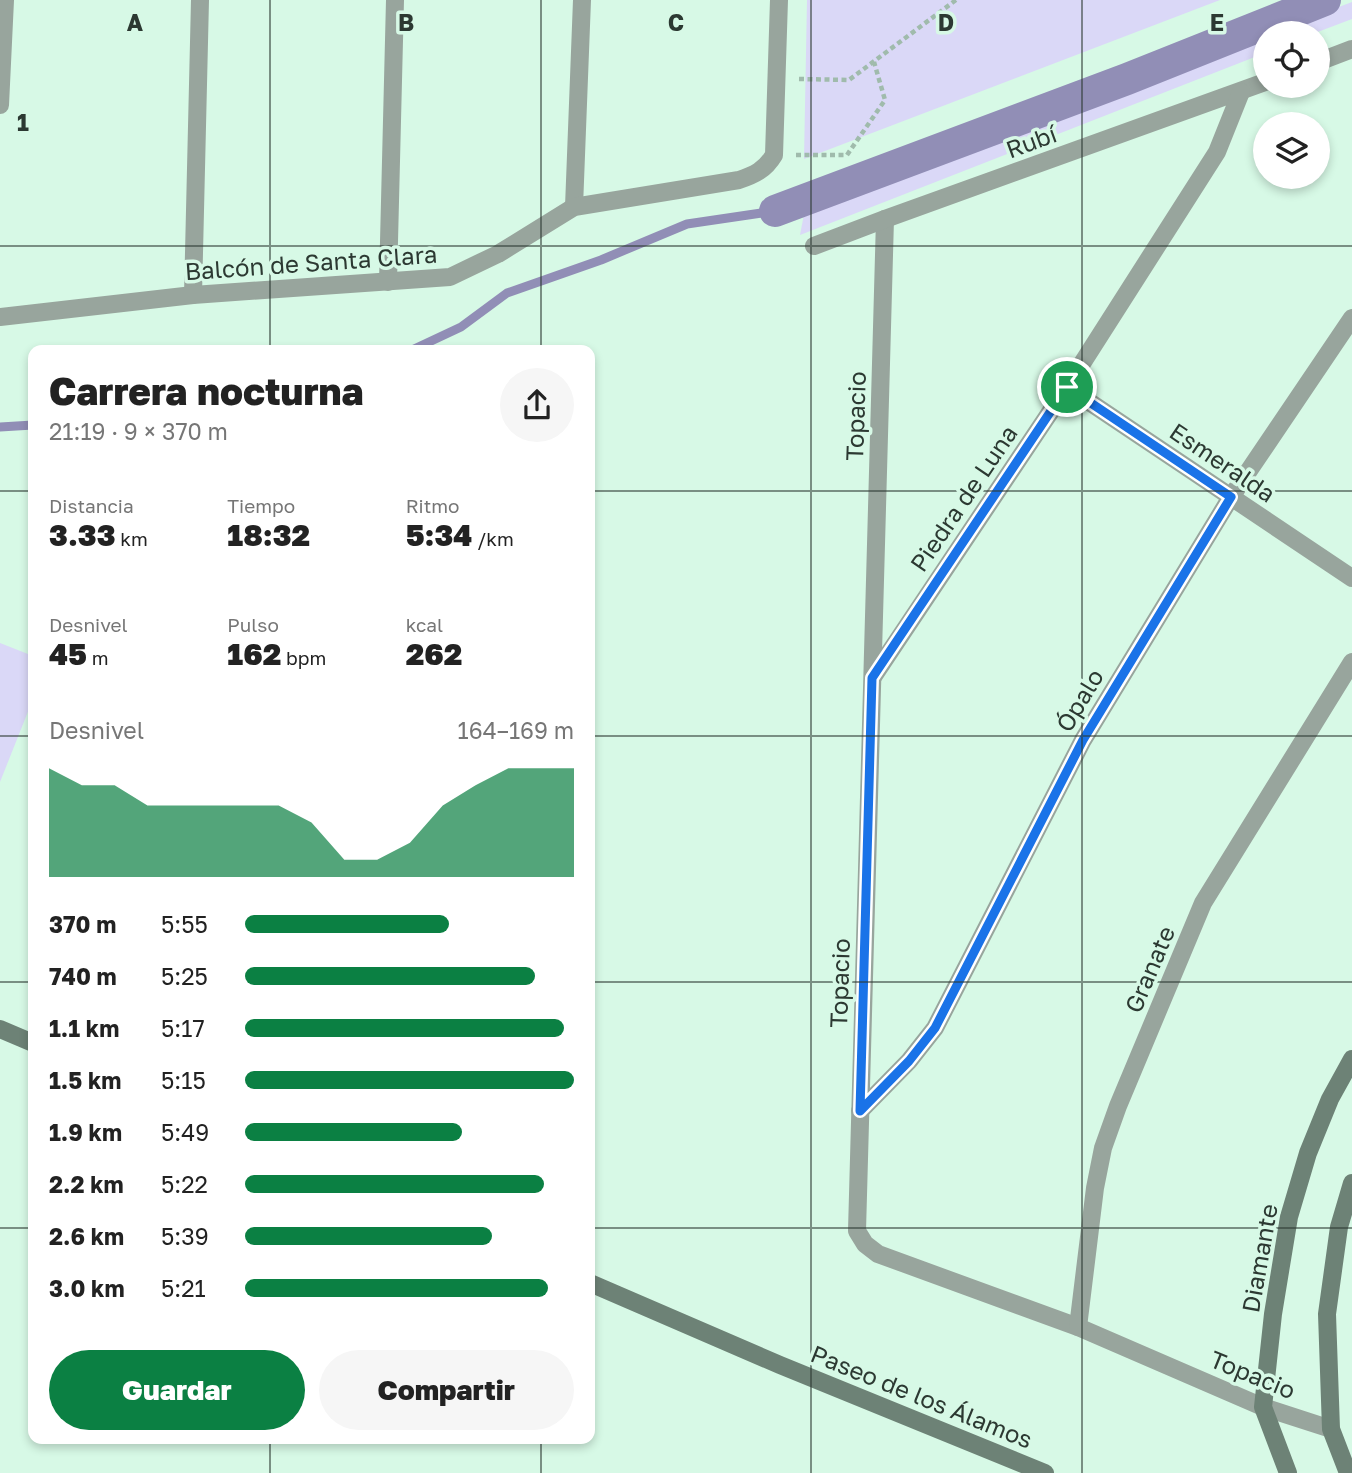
<!DOCTYPE html>
<html lang="es">
<meta charset="utf-8">
<style>
body{margin:0;font-family:"Golos Text",sans-serif;background:#f6f6f6;color:#222;height:100vh;display:flex;flex-direction:column;font-size:26px;white-space:nowrap}
*{box-sizing:border-box;margin:0}
p{font-size:23px;color:#767676}
.icon{flex:none;width:38px;height:38px;fill:none;stroke:currentColor;stroke-width:2;stroke-linecap:round;stroke-linejoin:round}
.map{position:relative;flex:1;overflow:hidden}
.details{position:absolute;left:28px;top:345px;width:567px;height:1099px;display:flex;flex-direction:column;background:#fff;border-radius:14px;box-shadow:0 4px 10px #0003}
.details>*{flex:none}
.controls{position:absolute;left:1253px;top:21px;display:grid;gap:14px}
.controls a{display:grid;place-items:center;width:77px;height:77px;border-radius:50%;background:#fff;box-shadow:0 4px 10px #0003;font-size:35px}
.pin{position:absolute;display:grid;place-items:center;width:60px;height:60px;color:#fff;margin:-30px;border:4px solid #fff;border-radius:50%;box-shadow:0 2px 7px #0007}
.round{display:grid;place-items:center;flex:none;width:74px;height:74px;border-radius:37px;background:#f6f6f6}
.headline{display:flex;align-items:center;justify-content:space-between;height:119px;padding:0 21px}
h1{font-size:38px;font-weight:800;line-height:52px}
.stats{display:grid;grid-template-columns:repeat(3,1fr);gap:10px;height:119px;padding:7px 21px}
.stats div{display:grid;align-content:center}
.stats b{font-size:30px;font-weight:800}
.stats small{font-size:19px;font-weight:400}
.stats p{font-size:19px}
.chart{height:196px;padding:14px 21px}
.chart p{display:flex;justify-content:space-between}
.chart svg{width:100%;height:126px;margin-top:7px;fill:#0b8043;opacity:.7}
.action{display:flex;gap:14px;margin-top:auto;padding:14px 21px}
.action a{flex:1;height:80px;border-radius:42px;background:#0b8043;color:#fff;font-size:28px;font-weight:800;line-height:80px;text-align:center}
.action a+a{background:#f6f6f6;color:#222}
ul{padding:0 21px;list-style:none;font-size:23px}
li{display:grid;grid-template-columns:112px 84px 1fr;align-items:center;height:52px}
li i{height:18px;border-radius:9px;background:#0b8043}
.map>svg:first-child{display:block}
</style>
<div class="map">
<svg width="1352" height="1473" viewBox="0 0 1352 1473">
<rect width="100%" height="100%" fill="#d7f9e6"/>
<g fill="#dad8f7">
<path d="M 807,0 L 1220,0 L 804,159 Z"/>
<path d="M 1352,2 L 1352,19 L 1315,33 L 1270,33 Z"/>
<path d="M 1265,35 L 1265,53 L 800,235 L 804,214 Z"/>
<path d="M 0,643 L 33,656 L 33,699 L 0,782 Z"/>
</g>
<g fill="none" stroke-linecap="round" stroke-linejoin="round">
<g stroke="#918eb6" stroke-width="9">
<path d="M 412,350 L 461,327 L 507,293 L 601,260 L 687,224 L 775,211"/>
<path d="M 0,427 L 33,425"/>
</g>
<path stroke="#918eb6" stroke-width="32" d="M 775,211 L 1127,79 L 1325,0"/>
<g stroke="#a0bbac" stroke-width="4.5" stroke-dasharray="5 3.5" stroke-linecap="butt">
<path d="M 799,79 L 849,80 L 956,0"/>
<path d="M 796,155 L 847,155 L 885,100 L 874,62"/>
</g>
<g stroke="#98a59d" stroke-width="18">
<path d="M 1318,62 L 1352,49"/>
<path d="M 0,105 L 5,0"/>
<path d="M 574,207 L 582,0"/>
<path d="M 885,219 L 857,1231 L 865,1244 L 878,1254 L 1078,1327 L 1263,1407 L 1331,1429"/>
<path d="M 814,246 L 885,219 L 1265,82"/>
<path d="M 388,282 L 395,0"/>
<path d="M 193,295 L 200,0"/>
<path d="M 0,317 L 193,295 L 450,277 L 498,254 L 574,207 L 739,180 C 754,175 765,170 774,155 L 779,0"/>
<path d="M 1067,387 L 1352,578"/>
<path d="M 873,677 L 1067,387 L 1217,152 L 1241,92"/>
<path d="M 860,1111 L 909,1061 L 935,1028 L 1083,740 L 1231,497 L 1352,318"/>
<path d="M 1078,1327 L 1095,1188 L 1103,1148 L 1118,1106 L 1203,903 L 1352,662"/>
</g>
<g stroke="#6d8276" stroke-width="18">
<path d="M 0,1029 L 33,1043"/>
<path d="M 590,1283 L 780,1365 L 1045,1473"/>
<path d="M 1288,1473 L 1263,1407 L 1273,1314 L 1289,1217 L 1308,1153 L 1330,1099 L 1352,1059"/>
<path d="M 1348,1473 L 1331,1429 L 1327,1314 L 1339,1227 L 1352,1183"/>
</g>
</g>
<g fill="none" stroke-linecap="round" stroke-linejoin="round">
<g stroke="#fff" stroke-width="14">
<path id="route" d="M 1067,387 L 1231,497 L 1083,740 L 935,1028 L 909,1061 L 860,1111 L 872,678 Z"/>
</g>
<use href="#route" stroke="#1a73e8" stroke-width="9"/>
</g>
<path fill="none" stroke="#2c3932" stroke-width="2" stroke-opacity="0.55" d="M 270,0 L 270,350M 541,0 L 541,350M 811,0 L 811,1473M 1082,0 L 1082,1473M 0,246 L 1352,246M 0,491 L 33,491M 590,491 L 1352,491M 0,736 L 33,736M 590,736 L 1352,736M 0,982 L 33,982M 590,982 L 1352,982M 0,1228 L 33,1228M 590,1228 L 1352,1228M 270,1438 L 270,1473M 541,1438 L 541,1473"/>
<g text-anchor="middle" dominant-baseline="central" stroke-width="7" stroke-linejoin="round" paint-order="stroke">
<g font-size="24" fill="#2c3932" stroke="#d7f9e6">
<text transform="translate(1031 141) rotate(-20)">Rubí</text>
<text transform="translate(311 262) rotate(-4)">Balcón de Santa Clara</text>
<text transform="translate(855 416) rotate(-88)">Topacio</text>
<text transform="translate(1223 462) rotate(34)">Esmeralda</text>
<text transform="translate(963 498) rotate(-56)">Piedra de Luna</text>
<text transform="translate(1079 700) rotate(-59)">Ópalo</text>
<text transform="translate(1149 969) rotate(-67)">Granate</text>
<text transform="translate(839 983) rotate(-88)">Topacio</text>
<text transform="translate(1259 1258) rotate(-80)">Diamante</text>
<text transform="translate(1253 1374) rotate(22)">Topacio</text>
<text transform="translate(922 1396) rotate(22)">Paseo de los Álamos</text>
</g>
</g>
<g font-size="23" text-anchor="middle" font-weight="bold" fill="#2c3932" stroke="#d7f9e6" stroke-width="7" stroke-linejoin="round" paint-order="stroke">
<text x="135" y="31">A</text>
<text x="406" y="31">B</text>
<text x="676" y="31">C</text>
<text x="946" y="31">D</text>
<text x="1217" y="31">E</text>
<text x="23" y="131">1</text>
</g>
</svg>
<div class="controls">
<a><svg class="icon" aria-label="locate" viewBox="0 0 24 24"><circle cx="12" cy="12" r="6"/><path d="M12 2v4M12 18v4M2 12h4M18 12h4"/></svg></a>
<a><svg class="icon" aria-label="layers" viewBox="0 0 24 24"><path d="M12 4l9 5-9 5-9-5zM3 14l9 5 9-5"/></svg></a>
</div>
<div class="pin" style="left:1067px;top:387px;background:#1e9e55"><svg class="icon" aria-label="arrive" viewBox="0 0 24 24"><path d="M6 21V4h12l-3 4 3 4H6"/></svg></div>
<section class="details">
<div class="headline"><div><h1>Carrera nocturna</h1><p>21:19 · 9 × 370 m</p></div><a class="round"><svg class="icon" aria-label="share" viewBox="0 0 24 24"><path d="M12 15V3M7 8l5-5 5 5M5 13v7h14v-7"/></svg></a></div>
<div class="stats">
<div><p>Distancia</p><b>3.33<small> km</small></b></div>
<div><p>Tiempo</p><b>18:32</b></div>
<div><p>Ritmo</p><b>5:34<small> /km</small></b></div>
</div>
<div class="stats">
<div><p>Desnivel</p><b>45<small> m</small></b></div>
<div><p>Pulso</p><b>162<small> bpm</small></b></div>
<div><p>kcal</p><b>262</b></div>
</div>
<div class="chart"><p><span>Desnivel</span>164–169 m</p>
<svg viewBox="0 0 160 44" preserveAspectRatio="none"><path d="M0 44V6L10 12L20 12L30 19L40 19L50 19L60 19L70 19L80 25L90 38L100 38L110 32L120 19L130 12L140 6L150 6L160 6V44z"/></svg>
</div>
<ul>
<li><b>370 m</b>5:55<i style="width:62%"></i></li>
<li><b>740 m</b>5:25<i style="width:88%"></i></li>
<li><b>1.1 km</b>5:17<i style="width:97%"></i></li>
<li><b>1.5 km</b>5:15<i style="width:100%"></i></li>
<li><b>1.9 km</b>5:49<i style="width:66%"></i></li>
<li><b>2.2 km</b>5:22<i style="width:91%"></i></li>
<li><b>2.6 km</b>5:39<i style="width:75%"></i></li>
<li><b>3.0 km</b>5:21<i style="width:92%"></i></li>
</ul>
<div class="action"><a>Guardar</a><a>Compartir</a></div>
</section>
</div>
